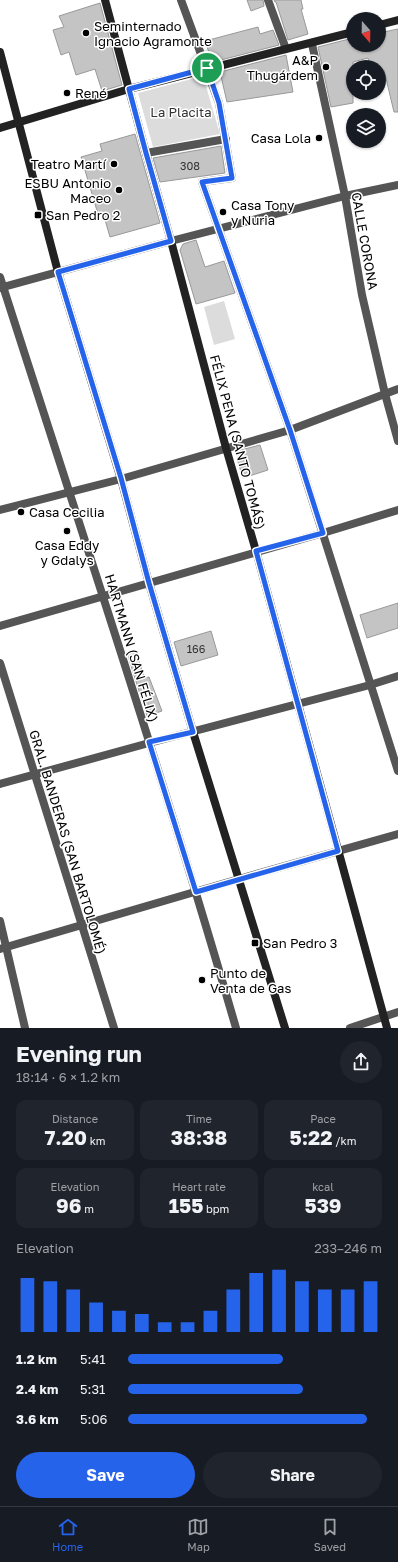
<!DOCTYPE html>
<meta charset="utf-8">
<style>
body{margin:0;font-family:"Golos Text",sans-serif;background:#20242c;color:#f1f3f6;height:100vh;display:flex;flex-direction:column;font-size:15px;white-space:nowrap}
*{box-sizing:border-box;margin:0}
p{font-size:13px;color:#9ea1a6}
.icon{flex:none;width:22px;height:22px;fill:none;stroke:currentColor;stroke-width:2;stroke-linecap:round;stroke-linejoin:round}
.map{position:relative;height:1028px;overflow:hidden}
.details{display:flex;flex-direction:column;background:#171b24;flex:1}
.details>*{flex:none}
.needle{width:26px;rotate:160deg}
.buttons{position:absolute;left:346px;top:12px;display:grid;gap:8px}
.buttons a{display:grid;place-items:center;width:40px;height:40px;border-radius:50%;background:#171b24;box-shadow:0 1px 3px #0004;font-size:20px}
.pin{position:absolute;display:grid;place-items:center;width:34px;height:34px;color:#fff;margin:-17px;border:2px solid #fff;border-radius:50%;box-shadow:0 1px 4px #0007}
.round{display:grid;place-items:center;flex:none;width:42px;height:42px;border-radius:21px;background:#20242c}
.head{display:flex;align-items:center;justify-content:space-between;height:68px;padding:0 16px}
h1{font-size:22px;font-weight:700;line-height:30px}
.metrics{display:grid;grid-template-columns:repeat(3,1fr);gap:6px;height:68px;padding:4px 16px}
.metrics div{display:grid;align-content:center;border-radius:10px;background:#20242c;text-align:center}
.metrics b{font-size:20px;font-weight:700}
.metrics small{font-size:11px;font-weight:400}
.metrics p{font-size:11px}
.chart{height:112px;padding:8px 16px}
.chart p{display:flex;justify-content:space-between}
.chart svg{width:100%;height:72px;margin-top:4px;stroke:#2563eb;stroke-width:6}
.button{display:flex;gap:8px;margin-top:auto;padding:8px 16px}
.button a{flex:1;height:46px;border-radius:24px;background:#2563eb;color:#fff;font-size:16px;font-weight:700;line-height:46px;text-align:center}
.button a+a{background:#20242c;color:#f1f3f6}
ul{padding:0 16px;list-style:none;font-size:13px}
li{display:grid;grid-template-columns:64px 48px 1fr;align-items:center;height:30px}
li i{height:10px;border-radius:5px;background:#2563eb}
.dock{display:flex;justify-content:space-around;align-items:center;height:56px;border-top:1px solid #363941;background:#171b24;font-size:11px;color:#9ea1a6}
.dock a{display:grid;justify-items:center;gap:2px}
.dock .selected{color:#2563eb}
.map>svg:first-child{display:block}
</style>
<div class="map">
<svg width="398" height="1028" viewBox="0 0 398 1028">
<rect width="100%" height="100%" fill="#fff"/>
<g fill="#dcdcdc">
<path d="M 203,76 L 220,134 L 153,147 L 138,93 Z"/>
<path d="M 224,301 L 235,339 L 214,345 L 204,307 Z"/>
</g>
<g fill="#c4c4c4" stroke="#999">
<path d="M 247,0 L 263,0 L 264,6 L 251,11 Z"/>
<path d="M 274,0 L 301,0 L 303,9 L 301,9 L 308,34 L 288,40 L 276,2 L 275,2 Z"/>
<path d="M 100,3 L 122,85 L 102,91 L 95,69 L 76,75 L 69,52 L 61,55 L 53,30 L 64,27 L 59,16 Z"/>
<path d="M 258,27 L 260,34 L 273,30 L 279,45 L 217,61 L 217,60 L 212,61 L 205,41 Z"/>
<path d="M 398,29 L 398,112 L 394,112 L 384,70 L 379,71 L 379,67 L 370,67 L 368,58 L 353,62 L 353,103 L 331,107 L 318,47 L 353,38 L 353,45 L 379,45 L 379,33 Z"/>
<path d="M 286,55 L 293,92 L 227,102 L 220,72 Z"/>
<path d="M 135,134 L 160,223 L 110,237 L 103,213 L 98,214 L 81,157 L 102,151 L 100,144 Z"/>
<path d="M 221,146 L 225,173 L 160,182 L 153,158 Z"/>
<path d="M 196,240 L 205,267 L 224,261 L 235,293 L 196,304 L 180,250 L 183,244 Z"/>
<path d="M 260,445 L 268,470 L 243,478 L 237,459 L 241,450 Z"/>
<path d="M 398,603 L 398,628 L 367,638 L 360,615 Z"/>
<path d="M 211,631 L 218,655 L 181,666 L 174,642 Z"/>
<path d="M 135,651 L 145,678 L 149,677 L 162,711 L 147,716 L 127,653 Z"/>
</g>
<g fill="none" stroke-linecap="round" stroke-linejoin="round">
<g stroke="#555" stroke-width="8">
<path d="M 181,0 L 219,103 L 232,178 L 202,182 L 290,430 L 398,771"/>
<path d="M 268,0 L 286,49"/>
<path d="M 312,44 L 345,196 L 362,295 L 385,394 L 398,441"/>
<path d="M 146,153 L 226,139"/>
<path d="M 0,277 C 80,527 163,776 236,1028"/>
<path d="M 0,288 L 171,241 L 345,196 L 398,185"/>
<path d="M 0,510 L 121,479 L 290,430 L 398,389"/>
<path d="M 0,626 L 323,533 L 398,510"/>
<path d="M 0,663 L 114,1028"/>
<path d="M 0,784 L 149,743 L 370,685 L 398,676"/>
<path d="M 0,921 L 25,1028"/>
<path d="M 0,949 L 239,879 L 398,834"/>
<path d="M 350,1028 L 398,1012"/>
</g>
<g stroke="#222" stroke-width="8">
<path d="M 105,0 L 146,153 L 171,241 L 226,448 L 256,551 L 387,1028"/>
<path d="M 379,25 L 398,20"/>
<path d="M 0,52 L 58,272 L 121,479 L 149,583 L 193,732 L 285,1028"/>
<path d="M 0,128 L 129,89 L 353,32"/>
</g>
</g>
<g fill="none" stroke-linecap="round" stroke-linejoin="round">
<g stroke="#fff" stroke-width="8">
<path id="route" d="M 207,68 L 219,103 L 232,178 L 202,182 L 290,430 L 323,533 L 256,551 L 338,851 L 196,892 L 149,742 L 193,732 L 149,583 L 121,478 L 58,272 L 171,241 L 146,153 L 129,89 Z"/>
</g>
<use href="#route" stroke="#2563eb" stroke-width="5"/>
</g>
<g fill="#000" stroke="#fff" stroke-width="1.5">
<circle cx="86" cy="33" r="4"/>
<circle cx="326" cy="67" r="4"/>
<circle cx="67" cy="93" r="4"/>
<circle cx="319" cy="138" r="4"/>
<circle cx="114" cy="164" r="4"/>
<circle cx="119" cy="190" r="4"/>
<circle cx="223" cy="212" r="4"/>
<rect x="34" y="211" width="8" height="8" rx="2"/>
<circle cx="21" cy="512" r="4"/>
<circle cx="67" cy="531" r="4"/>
<rect x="251" y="939" width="8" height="8" rx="2"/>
<circle cx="202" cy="980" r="4"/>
</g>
<g text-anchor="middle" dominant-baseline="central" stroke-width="3" stroke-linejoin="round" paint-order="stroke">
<g font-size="11" fill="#313131">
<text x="190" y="165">308</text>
<text x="196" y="648">166</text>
</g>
<g font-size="13" fill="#000" stroke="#fff" text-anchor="start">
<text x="94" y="26">Seminternado<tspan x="94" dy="15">Ignacio Agramonte</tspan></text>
<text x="318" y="60" text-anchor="end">A&amp;P<tspan x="318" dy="15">Thugárdem</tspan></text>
<text x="75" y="93">René</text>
<text x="311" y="138" text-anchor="end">Casa Lola</text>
<text x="106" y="164" text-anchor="end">Teatro Martí</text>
<text x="111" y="183" text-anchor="end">ESBU Antonio<tspan x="111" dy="15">Maceo</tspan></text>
<text x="231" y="205">Casa Tony<tspan x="231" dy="15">y Nuria</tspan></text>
<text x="46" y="215">San Pedro 2</text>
<text x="29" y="512">Casa Cecilia</text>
<text x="67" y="545" text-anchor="middle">Casa Eddy<tspan x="67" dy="15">y Gdalys</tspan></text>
<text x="263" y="943">San Pedro 3</text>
<text x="210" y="973">Punto de<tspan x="210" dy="15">Venta de Gas</tspan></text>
</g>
<g font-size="13" fill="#333" stroke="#fff">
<text x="181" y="112">La Placita</text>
</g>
<g font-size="13" fill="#000" stroke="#fff">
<text transform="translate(365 241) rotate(80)">CALLE CORONA</text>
<text transform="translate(238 442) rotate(75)">FÉLIX PENA (SANTO TOMÁS)</text>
<text transform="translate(132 648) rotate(73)">HARTMANN (SAN FÉLIX)</text>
<text transform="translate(68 842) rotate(73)">GRAL. BANDERAS (SAN BARTOLOMÉ)</text>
</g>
</g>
</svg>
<div class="buttons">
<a><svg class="needle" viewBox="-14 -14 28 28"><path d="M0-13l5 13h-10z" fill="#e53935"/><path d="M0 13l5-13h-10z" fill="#9ea1a6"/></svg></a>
<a><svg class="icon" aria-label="locate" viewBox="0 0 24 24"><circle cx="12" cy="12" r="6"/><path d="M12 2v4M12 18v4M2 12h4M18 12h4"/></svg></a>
<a><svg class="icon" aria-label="layers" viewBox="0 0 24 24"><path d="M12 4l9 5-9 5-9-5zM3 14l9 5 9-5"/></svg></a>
</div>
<div class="pin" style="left:207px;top:68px;background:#1e9e55"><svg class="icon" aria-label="arrive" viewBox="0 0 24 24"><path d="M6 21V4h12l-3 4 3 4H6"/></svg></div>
</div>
<section class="details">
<div class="head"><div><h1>Evening run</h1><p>18:14 · 6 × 1.2 km</p></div><a class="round"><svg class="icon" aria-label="share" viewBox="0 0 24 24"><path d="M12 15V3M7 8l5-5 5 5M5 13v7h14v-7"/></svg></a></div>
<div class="metrics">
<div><p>Distance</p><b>7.20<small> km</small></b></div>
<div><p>Time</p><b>38:38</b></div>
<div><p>Pace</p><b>5:22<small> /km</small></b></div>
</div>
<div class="metrics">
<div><p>Elevation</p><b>96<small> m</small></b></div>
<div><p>Heart rate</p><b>155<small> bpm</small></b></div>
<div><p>kcal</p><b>539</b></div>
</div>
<div class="chart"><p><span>Elevation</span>233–246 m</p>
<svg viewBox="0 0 160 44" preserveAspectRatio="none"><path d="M5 44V11M15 44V13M25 44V18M35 44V26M45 44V31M55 44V33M65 44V38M75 44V38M85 44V31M95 44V18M105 44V8M115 44V6M125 44V13M135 44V18M145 44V18M155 44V13"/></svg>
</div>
<ul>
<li><b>1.2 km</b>5:41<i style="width:61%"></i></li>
<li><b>2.4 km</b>5:31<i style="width:69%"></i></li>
<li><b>3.6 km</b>5:06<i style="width:94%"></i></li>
</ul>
<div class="button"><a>Save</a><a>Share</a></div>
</section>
<nav class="dock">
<a class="selected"><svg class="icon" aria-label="home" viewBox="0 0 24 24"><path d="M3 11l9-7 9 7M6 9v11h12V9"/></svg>Home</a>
<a><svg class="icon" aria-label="map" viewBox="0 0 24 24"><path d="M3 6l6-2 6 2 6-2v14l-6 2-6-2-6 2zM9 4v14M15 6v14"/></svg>Map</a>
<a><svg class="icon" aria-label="saved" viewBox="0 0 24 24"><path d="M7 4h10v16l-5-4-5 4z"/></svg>Saved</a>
</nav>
